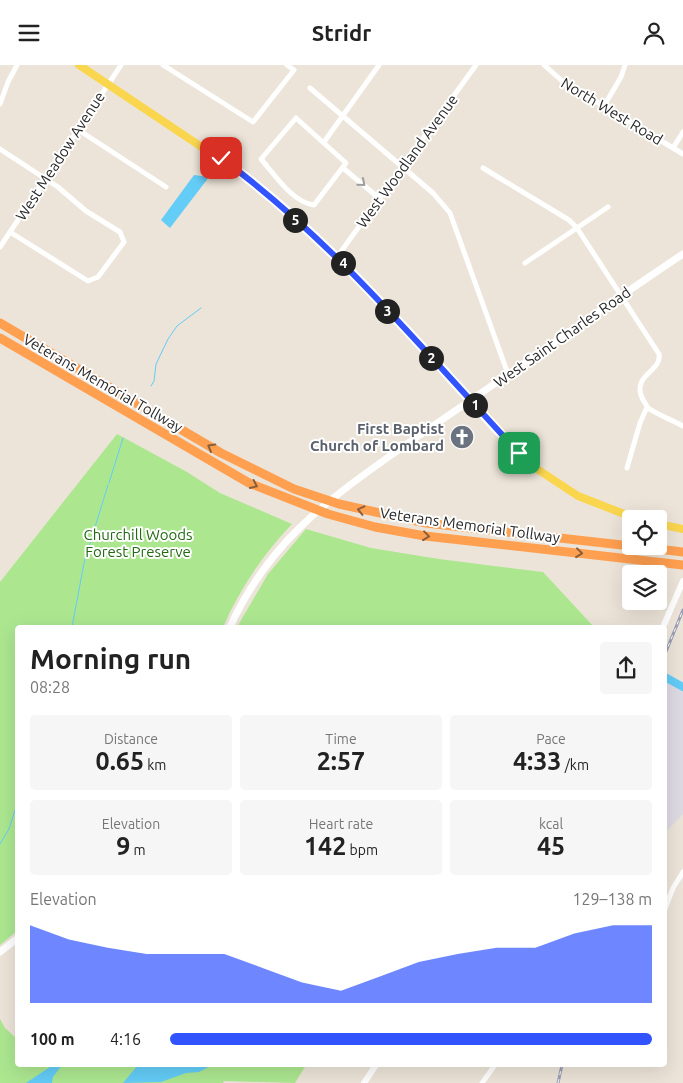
<!DOCTYPE html>
<meta charset="utf-8">
<style>
body{margin:0;font-family:Ubuntu,sans-serif;background:#f6f6f6;color:#222;height:100vh;display:flex;flex-direction:column;font-size:19px;white-space:nowrap}
*{box-sizing:border-box;margin:0}
p{font-size:16px;color:#767676}
.icon{flex:none;width:28px;height:28px;fill:none;stroke:currentColor;stroke-width:2;stroke-linecap:round;stroke-linejoin:round}
.map{position:relative;flex:1;overflow:hidden}
.details{position:absolute;left:15px;top:560px;width:652px;height:442px;display:flex;flex-direction:column;background:#fff;border-radius:5px;box-shadow:0 5px 20px #0002}
.details>*{flex:none}
.buttons{position:absolute;left:622px;top:445px;display:grid;gap:10px}
.buttons a{display:grid;place-items:center;width:45px;height:45px;border-radius:5px;background:#fff;box-shadow:0 5px 20px #0002;font-size:25px}
.pin{position:absolute;display:grid;place-items:center;width:42px;height:42px;color:#fff;margin:-21px;border-radius:10px;box-shadow:0 2px 8px #0006}
.km{position:absolute;width:25px;height:25px;margin:-12px;border-radius:50%;background:#222;color:#fff;font-size:14px;line-height:25px;text-align:center}
.round{display:grid;place-items:center;flex:none;width:52px;height:52px;border-radius:5px;background:#f6f6f6}
.overview{display:flex;align-items:center;justify-content:space-between;height:85px;padding:0 15px}
h1{font-size:28px;font-weight:700;line-height:38px}
.metrics{display:grid;grid-template-columns:repeat(3,1fr);gap:8px;height:85px;padding:5px 15px}
.metrics div{display:grid;align-content:center;border-radius:5px;background:#f6f6f6;text-align:center}
.metrics b{font-size:25px;font-weight:700}
.metrics small{font-size:14px;font-weight:400}
.metrics p{font-size:14px}
.chart{height:140px;padding:10px 15px}
.chart p{display:flex;justify-content:space-between}
.chart svg{width:100%;height:90px;margin-top:5px;fill:#3254ff;opacity:.7}
ul{padding:0 15px;list-style:none;font-size:16px}
li{display:grid;grid-template-columns:80px 60px 1fr;align-items:center;height:38px}
li i{height:12px;border-radius:6px;background:#3254ff}
header{display:flex;justify-content:space-between;align-items:center;height:65px;padding:0 15px;background:#fff;font-size:22px;font-weight:700}
.map>svg:first-child{display:block}
</style>
<header><svg class="icon" aria-label="menu" viewBox="0 0 24 24"><path d="M4 6h16M4 12h16M4 18h16"/></svg>Stridr<svg class="icon" aria-label="person" viewBox="0 0 24 24"><circle cx="12" cy="8" r="4"/><path d="M4 21q1-7 8-7t8 7"/></svg></header>
<div class="map">
<svg width="683" height="1018" viewBox="0 0 683 1018">
<rect width="100%" height="100%" fill="#ece4d8"/>
<path fill="#dddae3" d="M 669,614 L 683,622 L 683,749 L 665,768 L 665,622 Z"/>
<g fill="#ace790">
<path d="M 117,369 L 187,407 L 220,428 L 292,459 C 263,489 240,524 223,562 L 18,562 L 17,866 L 0,880 L 0,517 Z"/>
<path d="M 306,464 L 371,483 L 439,494 L 543,507 L 594,562 L 237,562 L 268,509 Z"/>
<path d="M 0,954 L 5,963 L 17,974 L 18,1000 L 306,1000 L 295,1018 L 224,1016 L 223,1018 L 0,1018 Z"/>
</g>
<g fill="#63ccf7">
<path d="M 194,110 L 209,112 L 170,163 L 161,155 C 172,140 183,125 194,110 Z"/>
<path d="M 53,1000 L 62,1000 L 53,1012 L 52,1018 L 26,1018 Z"/>
<path d="M 138,1000 L 212,1000 L 199,1007 L 186,1008 L 161,1017 L 123,1018 Z"/>
</g>
<g fill="none" stroke-linecap="round" stroke-linejoin="round">
<g stroke="#63ccf7" stroke-width="1">
<path d="M 151,321 L 154,316 L 156,299 L 168,274 L 177,261 L 201,243"/>
<path d="M 109,418 L 123,373"/>
<path d="M 72,562 L 84,498 L 108,420"/>
<path d="M 0,779 L 9,764 L 18,736"/>
</g>
<path stroke="#63ccf7" stroke-width="8" d="M 665,612 L 683,622"/>
<g stroke="#fff" stroke-width="5">
<path d="M 163,0 L 253,57 L 294,5 L 287,0"/>
<path d="M 544,0 L 561,15 L 683,89"/>
<path d="M 310,23 L 433,128 L 450,148 L 508,309"/>
<path d="M 0,39 L 8,17 L 17,0"/>
<path d="M 604,41 L 621,12 L 625,0"/>
<path d="M 296,53 L 346,98 L 314,140 C 293,138 274,109 261,94 Z"/>
<path d="M 77,64 L 166,122"/>
<path d="M 324,77 L 379,0"/>
<path d="M 673,83 L 683,67"/>
<path d="M 0,84 L 58,122 L 86,146 L 120,167 L 124,177 L 98,212 L 88,216 L 10,167"/>
<path d="M 343,103 L 380,134"/>
<path d="M 483,103 L 569,155 L 577,163 L 659,289 C 662,307 632,309 642,333 C 644,336 646,340 648,343 C 658,350 672,355 683,361"/>
<path d="M 0,182 L 121,0"/>
<path d="M 337,192 L 476,0"/>
<path d="M 525,198 L 608,142"/>
<path d="M 627,403 L 640,358 L 647,342"/>
<path d="M 665,844 L 673,823 L 683,807"/>
<path d="M 482,1018 L 495,1000"/>
</g>
<g stroke="#fff" stroke-width="6">
<path d="M 663,562 L 683,516"/>
<path d="M 364,1018 L 376,1000"/>
</g>
<g stroke="#fff" stroke-width="7">
<path d="M 230,562 C 268,479 323,438 397,386 C 434,360 471,335 509,309 C 567,269 624,228 683,189"/>
<path d="M 0,887 L 18,873"/>
</g>
<g stroke="#fad64f" stroke-width="8">
<path d="M 79,0 L 248,113 L 337,192 L 534,402 L 578,431 L 637,454"/>
<path d="M 659,459 L 683,464"/>
</g>
<g stroke="#ff9f50" stroke-width="9">
<path d="M 0,258 L 221,388 L 294,424 L 339,439 L 426,458 L 631,481"/>
<path d="M 0,273 L 249,418 L 328,449 L 375,462 L 425,471 L 683,500"/>
<path d="M 633,481 L 683,487"/>
</g>
<g stroke="#9b9eb4" stroke-width="3">
<g id="rail">
<path d="M 665,589 L 683,545"/>
<path d="M 558,1018 L 562,1000"/>
</g>
</g>
<use href="#rail" stroke="#fff" stroke-width="1" stroke-dasharray="4" stroke-linecap="butt"/>
</g>
<defs><path id="oneway-chevron" d="M-2-3.5L2.5 0L-2 3.5" fill="none" stroke-width="1.6" stroke-linecap="round" stroke-linejoin="round" transform="scale(1.25)"/></defs>
<use stroke="#9e9e9e" href="#oneway-chevron" transform="translate(362 118) rotate(40)"/>
<g stroke="#895e3a">
<use href="#oneway-chevron" transform="translate(211 382) rotate(-150)"/>
<use href="#oneway-chevron" transform="translate(254 420) rotate(25)"/>
<use href="#oneway-chevron" transform="translate(361 445) rotate(-167)"/>
<use href="#oneway-chevron" transform="translate(426 471) rotate(7)"/>
<use href="#oneway-chevron" transform="translate(579 488) rotate(6)"/>
</g>
<g fill="none" stroke-linecap="round" stroke-linejoin="round">
<g stroke="#fff" stroke-width="10">
<path id="route" d="M 221,93 C 334,176 424,286 519,388"/>
</g>
<use href="#route" stroke="#3254ff" stroke-width="6"/>
</g>
<defs>
<g id="church-disc" transform="scale(1.25)"><circle r="9.5" fill="#6b7280" stroke="#fff"/><path d="M-1.2-6h2.4v3.5h3.3v2.4h-3.3V6h-2.4V-.1h-3.3v-2.4h3.3Z" fill="#fff"/></g>
</defs>
<g fill-rule="evenodd">
<use href="#church-disc" x="462" y="372"/>
</g>
<g text-anchor="middle" dominant-baseline="central" stroke-width="4" stroke-linejoin="round" paint-order="stroke">
<g font-size="15" fill="#282828" stroke="#fff">
<text transform="translate(612 46) rotate(31)">North West Road</text>
<text transform="translate(60 91) rotate(-57)">West Meadow Avenue</text>
<text transform="translate(407 96) rotate(-54)">West Woodland Avenue</text>
<text transform="translate(562 272) rotate(-35)">West Saint Charles Road</text>
<text transform="translate(103 318) rotate(30)">Veterans Memorial Tollway</text>
<text transform="translate(470 460) rotate(8)">Veterans Memorial Tollway</text>
</g>
<g font-size="15" font-weight="bold" fill="#5b616d" stroke="#fff" text-anchor="end">
<text x="444" y="363">First Baptist<tspan x="444" dy="17">Church of Lombard</tspan></text>
</g>
<g font-size="15" fill="#246914" stroke="#fff">
<text x="138" y="469">Churchill Woods<tspan x="138" dy="17">Forest Preserve</tspan></text>
</g>
</g>
</svg>
<div class="buttons">
<a><svg class="icon" aria-label="locate" viewBox="0 0 24 24"><circle cx="12" cy="12" r="6"/><path d="M12 2v4M12 18v4M2 12h4M18 12h4"/></svg></a>
<a><svg class="icon" aria-label="layers" viewBox="0 0 24 24"><path d="M12 4l9 5-9 5-9-5zM3 14l9 5 9-5"/></svg></a>
</div>
<div class="pin" style="left:519px;top:388px;background:#1e9e55"><svg class="icon" aria-label="arrive" viewBox="0 0 24 24"><path d="M6 21V4h12l-3 4 3 4H6"/></svg></div>
<div class="pin" style="left:221px;top:93px;background:#d93025"><svg class="icon" aria-label="check" viewBox="0 0 24 24"><path d="M5 12l5 5 9-10"/></svg></div>
<b class="km" style="left:475px;top:340px">1</b>
<b class="km" style="left:431px;top:293px">2</b>
<b class="km" style="left:387px;top:246px">3</b>
<b class="km" style="left:343px;top:198px">4</b>
<b class="km" style="left:295px;top:155px">5</b>
<section class="details">
<div class="overview"><div><h1>Morning run</h1><p>08:28</p></div><a class="round"><svg class="icon" aria-label="share" viewBox="0 0 24 24"><path d="M12 15V3M7 8l5-5 5 5M5 13v7h14v-7"/></svg></a></div>
<div class="metrics">
<div><p>Distance</p><b>0.65<small> km</small></b></div>
<div><p>Time</p><b>2:57</b></div>
<div><p>Pace</p><b>4:33<small> /km</small></b></div>
</div>
<div class="metrics">
<div><p>Elevation</p><b>9<small> m</small></b></div>
<div><p>Heart rate</p><b>142<small> bpm</small></b></div>
<div><p>kcal</p><b>45</b></div>
</div>
<div class="chart"><p><span>Elevation</span>129–138 m</p>
<svg viewBox="0 0 160 44" preserveAspectRatio="none"><path d="M0 44V6L10 13L20 17L30 20L40 20L50 20L60 27L70 34L80 38L90 31L100 24L110 20L120 17L130 17L140 10L150 6L160 6V44z"/></svg>
</div>
<ul>
<li><b>100 m</b>4:16<i style="width:100%"></i></li>
</ul>
</section>
</div>
